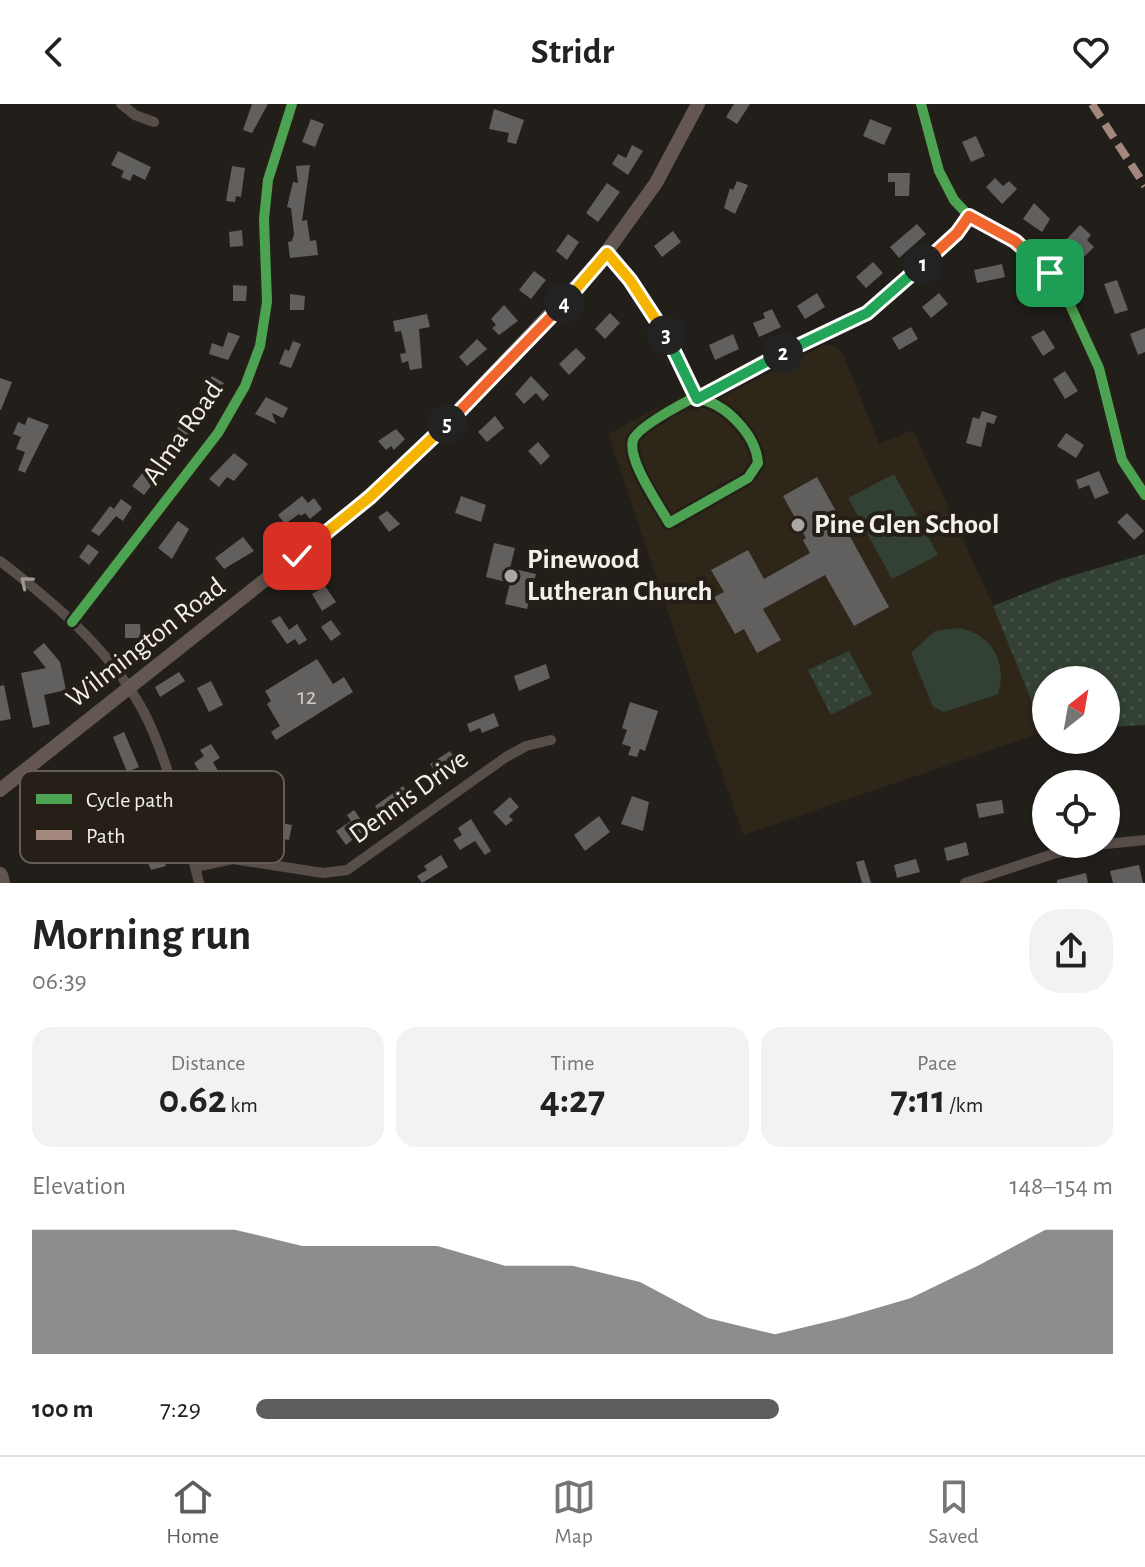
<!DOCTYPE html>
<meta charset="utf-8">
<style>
body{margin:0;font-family:"Alegreya Sans",sans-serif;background:#f2f2f2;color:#222;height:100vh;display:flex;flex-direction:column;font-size:30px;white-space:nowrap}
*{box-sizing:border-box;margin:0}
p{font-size:26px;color:#767676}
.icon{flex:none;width:44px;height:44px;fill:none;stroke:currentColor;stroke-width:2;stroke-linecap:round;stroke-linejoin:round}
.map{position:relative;height:779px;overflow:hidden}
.drawer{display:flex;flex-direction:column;background:#fff;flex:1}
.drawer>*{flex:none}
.needle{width:52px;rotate:31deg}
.controls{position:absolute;left:1032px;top:562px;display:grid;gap:16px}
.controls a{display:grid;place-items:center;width:88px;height:88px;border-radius:50%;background:#fff;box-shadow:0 2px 6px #0004;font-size:40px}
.pin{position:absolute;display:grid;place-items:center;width:68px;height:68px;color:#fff;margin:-34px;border-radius:16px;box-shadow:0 4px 12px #0006}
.km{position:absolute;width:40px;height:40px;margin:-20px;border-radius:50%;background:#222;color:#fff;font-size:22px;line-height:40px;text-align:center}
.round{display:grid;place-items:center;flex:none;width:84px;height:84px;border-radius:32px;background:#f2f2f2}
.headline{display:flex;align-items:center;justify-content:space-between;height:136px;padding:0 32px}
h1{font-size:44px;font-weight:600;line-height:60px}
.figures{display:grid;grid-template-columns:repeat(3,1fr);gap:12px;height:136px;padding:8px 32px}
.figures div{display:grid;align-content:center;border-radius:20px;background:#f2f2f2;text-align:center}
.figures b{font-size:40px;font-weight:600}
.figures small{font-size:22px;font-weight:400}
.figures p{font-size:22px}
.chart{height:224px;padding:16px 32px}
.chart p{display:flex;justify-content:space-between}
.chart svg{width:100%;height:144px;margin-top:8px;fill:#5f5d5b;opacity:.7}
ul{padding:0 32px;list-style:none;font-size:26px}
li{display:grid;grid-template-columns:128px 96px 1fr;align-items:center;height:60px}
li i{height:20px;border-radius:10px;background:#5f5d5b}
header{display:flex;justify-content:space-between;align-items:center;height:104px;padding:0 32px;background:#fff;font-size:36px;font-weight:600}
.tab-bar{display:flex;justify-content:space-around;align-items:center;height:112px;border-top:2px solid #e0e0e0;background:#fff;font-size:22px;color:#767676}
.tab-bar a{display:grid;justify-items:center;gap:4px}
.tab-bar .current{color:#5f5d5b}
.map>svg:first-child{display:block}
</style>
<header><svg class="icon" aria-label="back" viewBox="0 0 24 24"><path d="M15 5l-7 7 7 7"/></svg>Stridr<svg class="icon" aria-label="heart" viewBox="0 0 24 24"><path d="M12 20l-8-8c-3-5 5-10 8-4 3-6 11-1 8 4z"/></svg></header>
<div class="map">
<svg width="1145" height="779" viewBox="0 0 1145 779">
<defs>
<pattern id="park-dots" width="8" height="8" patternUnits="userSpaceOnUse" patternTransform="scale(2)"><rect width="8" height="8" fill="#324133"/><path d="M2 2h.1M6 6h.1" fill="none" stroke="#465447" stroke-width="1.8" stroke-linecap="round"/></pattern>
</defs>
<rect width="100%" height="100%" fill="#221f1b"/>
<path fill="#2e2619" d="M 824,241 L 834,241 L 842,248 L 879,340 L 913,326 L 1002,521 L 1044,628 L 743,731 L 608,330 L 669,298 L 695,307 Z"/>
<g fill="#324133">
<path d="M 894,370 L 938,451 L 892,475 L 848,394 Z"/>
<path d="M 959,524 C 991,530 1008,558 998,590 L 944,608 L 933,603 L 911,549 L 935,527 Z"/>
</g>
<g fill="url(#park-dots)">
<path d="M 1145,450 L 1145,621 L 1106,623 L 1106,576 L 1046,576 L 1044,628 L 993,502 L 1061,475 Z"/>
<path d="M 849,547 L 872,590 L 831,611 L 808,566 Z"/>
</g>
<g fill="#625f5f">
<path d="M 252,0 L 268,0 L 252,29 L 243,26 Z"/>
<path d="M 734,0 L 750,0 L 737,20 L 726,13 Z"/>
<path d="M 494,5 L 524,16 L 516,40 L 507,38 L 509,29 L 489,25 Z"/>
<path d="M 311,15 L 324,20 L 315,43 L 302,38 Z"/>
<path d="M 870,15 L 892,24 L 884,41 L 863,32 Z"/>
<path d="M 976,32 L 985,52 L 971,58 L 962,38 Z"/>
<path d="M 632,41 L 643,47 L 628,71 L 612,60 L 618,50 L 626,54 Z"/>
<path d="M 118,47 L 151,63 L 145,76 L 133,70 L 130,77 L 121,73 L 124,67 L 111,61 Z"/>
<path d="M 310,61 L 302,117 L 307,116 L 310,137 L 316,136 L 318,151 L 290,154 L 288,138 L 292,137 L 294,130 L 291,104 L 287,103 L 293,78 L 298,79 L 296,62 Z"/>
<path d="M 232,62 L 245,64 L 241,93 L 236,92 L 235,98 L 226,97 Z"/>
<path d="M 888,69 L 910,69 L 909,92 L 895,92 L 895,78 L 888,78 Z"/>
<path d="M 995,74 L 1003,82 L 1009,77 L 1017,85 L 1002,100 L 986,83 Z"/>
<path d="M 737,77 L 748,81 L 735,110 L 724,104 L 730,84 L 733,86 Z"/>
<path d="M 607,79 L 620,88 L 598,118 L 586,109 Z"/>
<path d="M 1034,99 L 1050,115 L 1042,128 L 1023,115 Z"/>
<path d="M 917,120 L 926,130 L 899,154 L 890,143 Z"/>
<path d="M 1080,121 L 1091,131 L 1087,136 L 1094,143 L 1083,154 L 1065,137 Z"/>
<path d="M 242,126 L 243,142 L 230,143 L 229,128 Z"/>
<path d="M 673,127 L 681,138 L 662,153 L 654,142 Z"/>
<path d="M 568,130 L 579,138 L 567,156 L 556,147 Z"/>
<path d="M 873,158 L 883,169 L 866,184 L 856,173 Z"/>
<path d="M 1002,160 L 1005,173 L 977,179 L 974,166 Z"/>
<path d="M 534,167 L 546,176 L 531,195 L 519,186 Z"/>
<path d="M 1117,176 L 1128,206 L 1115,210 L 1104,180 Z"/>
<path d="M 233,181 L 247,182 L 246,197 L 233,197 Z"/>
<path d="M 817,189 L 825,203 L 805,215 L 797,202 Z"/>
<path d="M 939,189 L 948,200 L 931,214 L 922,203 Z"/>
<path d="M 290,190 L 305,192 L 304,206 L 290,206 Z"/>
<path d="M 504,201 L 518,217 L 499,231 L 492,224 L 496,221 L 491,215 Z"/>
<path d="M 772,205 L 781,223 L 759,233 L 753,219 L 765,214 L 763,209 Z"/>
<path d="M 610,209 L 620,219 L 605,235 L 595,225 Z"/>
<path d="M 427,210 L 430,223 L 419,225 L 422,264 L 410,266 L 408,257 L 402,259 L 400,250 L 406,249 L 401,227 L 395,228 L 393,217 Z"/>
<path d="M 911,223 L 918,235 L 899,246 L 892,234 Z"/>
<path d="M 1145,224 L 1145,248 L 1138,251 L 1130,230 Z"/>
<path d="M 1044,226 L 1055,244 L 1043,252 L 1031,233 Z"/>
<path d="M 228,228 L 240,232 L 228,256 L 209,250 L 212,239 L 223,243 Z"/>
<path d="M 733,230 L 739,245 L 715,256 L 709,241 Z"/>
<path d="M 477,235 L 487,245 L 467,262 L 459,253 Z"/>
<path d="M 293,237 L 301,240 L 291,264 L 279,260 L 285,245 L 289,247 Z"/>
<path d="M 576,244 L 586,254 L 569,271 L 559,260 Z"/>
<path d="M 1065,267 L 1078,287 L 1065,295 L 1053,275 Z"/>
<path d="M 212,272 L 224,279 L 217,292 L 204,285 Z"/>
<path d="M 531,272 L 549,291 L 543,297 L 536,289 L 524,300 L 515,290 Z"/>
<path d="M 0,274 L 12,278 L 1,306 L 0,306 Z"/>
<path d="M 266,293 L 288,304 L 283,314 L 272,309 L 276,320 L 255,310 Z"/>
<path d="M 982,307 L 997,312 L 994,320 L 987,318 L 981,343 L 966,339 L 973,313 L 979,315 Z"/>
<path d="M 187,311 L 198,320 L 188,333 L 177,324 Z"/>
<path d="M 495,312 L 504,324 L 487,338 L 478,328 Z"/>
<path d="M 28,313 L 49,321 L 25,369 L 18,366 L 25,348 L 16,345 L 21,333 L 13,330 L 18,318 L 25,321 Z"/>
<path d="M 396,325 L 405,335 L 394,346 L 391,342 L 386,346 L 378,337 Z"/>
<path d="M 1066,329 L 1084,341 L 1076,354 L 1057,342 Z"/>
<path d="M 538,338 L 550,352 L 541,361 L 528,347 Z"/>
<path d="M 234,349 L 248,360 L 234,377 L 227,373 L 219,383 L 209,375 Z"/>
<path d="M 155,353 L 166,362 L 144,391 L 132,382 Z"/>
<path d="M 1099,367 L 1109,389 L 1095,395 L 1089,381 L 1079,385 L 1076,376 Z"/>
<path d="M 817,373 L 889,503 L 854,522 L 825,471 L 763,505 L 781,536 L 757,549 L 744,525 L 735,530 L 714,493 L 724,488 L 711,466 L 748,446 L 764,475 L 810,449 L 803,436 L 806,434 L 783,392 Z"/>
<path d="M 302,392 L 308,399 L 314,394 L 322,405 L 310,415 L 305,409 L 301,412 L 299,410 L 285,420 L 278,411 Z"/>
<path d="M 461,392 L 486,401 L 481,418 L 455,409 Z"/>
<path d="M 121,395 L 132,403 L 123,417 L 116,412 L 99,432 L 91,427 L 110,402 L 114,405 Z"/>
<path d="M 387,407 L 400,420 L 389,428 L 378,413 Z"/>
<path d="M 1127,409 L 1144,427 L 1134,436 L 1117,418 Z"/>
<path d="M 178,417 L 189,425 L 172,455 L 158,444 Z"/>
<path d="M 243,433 L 254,447 L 224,465 L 215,454 Z"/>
<path d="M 494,439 L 515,444 L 510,464 L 536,470 L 527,505 L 505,500 L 510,479 L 486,473 Z"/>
<path d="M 88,440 L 99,448 L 89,461 L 79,453 Z"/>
<path d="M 325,482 L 336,498 L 322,507 L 312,490 Z"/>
<path d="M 280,512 L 289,526 L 297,520 L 307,536 L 299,541 L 295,535 L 287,540 L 271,517 Z"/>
<path d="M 331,516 L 341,530 L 331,537 L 321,523 Z"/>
<path d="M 125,520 L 140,520 L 141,534 L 125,534 Z"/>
<path d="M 44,539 L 60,558 L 66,586 L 44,591 L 50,620 L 33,624 L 21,569 L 46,564 L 33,548 Z"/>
<path d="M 317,555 L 333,580 L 344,573 L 353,588 L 276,636 L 271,628 L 280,622 L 267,600 L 271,597 L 265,587 Z"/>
<path d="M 546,560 L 550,574 L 519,587 L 514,572 Z"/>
<path d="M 179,568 L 185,577 L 160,593 L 155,583 Z"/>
<path d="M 211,577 L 223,601 L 209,608 L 197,584 Z"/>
<path d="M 4,581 L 11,615 L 0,617 L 0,582 Z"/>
<path d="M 630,598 L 658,607 L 645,647 L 640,645 L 637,653 L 628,651 L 631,643 L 622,640 L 627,626 L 622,624 Z"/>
<path d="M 494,609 L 499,622 L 482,629 L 480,624 L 470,628 L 467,620 Z"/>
<path d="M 124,628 L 139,663 L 127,668 L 113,633 Z"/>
<path d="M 211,640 L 220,654 L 213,658 L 224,678 L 210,684 L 194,659 L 204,652 L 200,646 Z"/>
<path d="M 450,647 L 459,660 L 439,673 L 430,660 Z"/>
<path d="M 403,682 L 412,695 L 384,715 L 375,702 Z"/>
<path d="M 632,692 L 649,698 L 643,727 L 621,720 Z"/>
<path d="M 510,693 L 519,703 L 509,712 L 513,716 L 506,722 L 493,708 Z"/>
<path d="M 1002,696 L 1004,709 L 979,714 L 976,700 Z"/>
<path d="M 354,706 L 367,724 L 346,741 L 336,727 L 351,717 L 347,711 Z"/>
<path d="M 599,712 L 610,728 L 585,747 L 574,731 Z"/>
<path d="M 471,715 L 491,747 L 485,751 L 475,737 L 460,746 L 453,736 L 462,731 L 458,724 Z"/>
<path d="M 266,716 L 292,721 L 289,736 L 283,735 L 282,739 L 263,732 Z"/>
<path d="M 149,732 L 154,745 L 160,743 L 166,762 L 151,766 L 139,736 Z"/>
<path d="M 966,738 L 969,751 L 947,757 L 944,744 Z"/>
<path d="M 441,751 L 448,763 L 422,779 L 417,772 L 427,766 L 424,762 Z"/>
<path d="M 916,755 L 920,768 L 897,774 L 894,761 Z"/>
<path d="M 864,756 L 871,779 L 862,779 L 856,758 Z"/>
<path d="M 1139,761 L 1143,779 L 1113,779 L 1110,767 Z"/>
<path d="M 1086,769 L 1088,779 L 1057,779 L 1057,776 Z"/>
</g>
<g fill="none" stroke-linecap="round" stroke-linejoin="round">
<g stroke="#584e49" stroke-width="10">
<path d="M 121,0 L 135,11 L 154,18"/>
<path d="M 921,0 L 939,67 L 954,96 L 969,112 L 1033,152 L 1065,190 L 1099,264 L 1122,356 L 1145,391"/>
<path d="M 607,149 L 658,219 L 697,295"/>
<path d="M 697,295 C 725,298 756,331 758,359 L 748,374 L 669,419 C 659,401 627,356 633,336 C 642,308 832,231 868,209 C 897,190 950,140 969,112"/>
<path d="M 0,457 C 53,498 108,544 141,603 C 164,643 188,732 199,779"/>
<path d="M 72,518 L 218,329 L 245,282 L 260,242 L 267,198 L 264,115 L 268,76 L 292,0"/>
<path d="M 1106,740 L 1145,736"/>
<path d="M 195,763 L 233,755 L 323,769 L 347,766 L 506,653 L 526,642 L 551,636"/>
<path d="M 965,779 L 1056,749 L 1104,740"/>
</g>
<path stroke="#645752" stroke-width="14" d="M 0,686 L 352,407 L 427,340 L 600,157 L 656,79 L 698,0"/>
<path stroke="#635550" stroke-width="16" d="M 0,771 L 2,779"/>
<path stroke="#a5887d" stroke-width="8" stroke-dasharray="16 8" stroke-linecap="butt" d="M 1092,0 L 1145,82"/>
<g stroke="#251f18" stroke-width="15">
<g id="cycleway">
<path d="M 921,0 L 939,67 L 954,96 L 969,112 L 1033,152 L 1065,190 L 1099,264 L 1122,356 L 1145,391"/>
<path d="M 697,295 C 725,298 756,331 758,359 L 748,374 L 669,419 C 659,401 627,356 633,336 C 642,308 832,231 868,209 C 897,190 950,140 969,112"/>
<path d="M 72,518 L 218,329 L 245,282 L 260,242 L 267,198 L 264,115 L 268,76 L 292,0"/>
</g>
</g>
<use href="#cycleway" stroke="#4ca352" stroke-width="10"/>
</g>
<defs><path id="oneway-chevron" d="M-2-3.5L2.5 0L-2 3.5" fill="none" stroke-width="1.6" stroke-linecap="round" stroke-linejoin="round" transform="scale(2)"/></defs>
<use stroke="#9e9691" href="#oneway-chevron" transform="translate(26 478) rotate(-141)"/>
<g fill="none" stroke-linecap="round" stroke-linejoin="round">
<g stroke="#fff" stroke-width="16">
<path id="split-1" d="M 923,160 L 957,129 L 969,112 L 1015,137 L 1050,169"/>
</g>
<g stroke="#fff" stroke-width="16">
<path id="split-2" d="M 783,249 L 867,209 L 923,160"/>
</g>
<g stroke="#fff" stroke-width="16">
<path id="split-3" d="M 666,231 L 697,295 L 783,249"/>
</g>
<g stroke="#fff" stroke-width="16">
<path id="split-4" d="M 564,199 L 607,149 L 630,176 L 666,231"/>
</g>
<g stroke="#fff" stroke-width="16">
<path id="split-5" d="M 447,320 L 564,199"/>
</g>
<g stroke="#fff" stroke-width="16">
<path id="split-6" d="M 297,452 L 370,393 L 447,320"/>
</g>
<use href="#split-1" stroke="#f0652b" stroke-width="10"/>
<use href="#split-2" stroke="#22a559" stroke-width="10"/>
<use href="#split-3" stroke="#22a559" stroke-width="10"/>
<use href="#split-4" stroke="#f5b400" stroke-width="10"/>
<use href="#split-5" stroke="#f0652b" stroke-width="10"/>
<use href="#split-6" stroke="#f5b400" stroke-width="10"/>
</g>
<g fill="#aaa6a1" stroke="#251f18" stroke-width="3">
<circle cx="798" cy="421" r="8"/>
<circle cx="511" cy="472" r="8"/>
</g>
<g text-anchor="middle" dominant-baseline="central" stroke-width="8" stroke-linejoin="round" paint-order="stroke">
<g font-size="24" fill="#cfcbc6">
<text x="307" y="593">12</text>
</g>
<g font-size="28" fill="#f3efe9" stroke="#251f18">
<text transform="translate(183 329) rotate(-55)">Alma Road</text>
<text transform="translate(146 539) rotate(-38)">Wilmington Road</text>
<text transform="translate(409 693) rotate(-36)">Dennis Drive</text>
</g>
<g font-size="28" font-weight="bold" fill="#f3efe9" stroke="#251f18" text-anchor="start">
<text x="814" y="421">Pine Glen School</text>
<text x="527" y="456">Pinewood<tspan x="527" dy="32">Lutheran Church</tspan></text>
</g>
</g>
<rect x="20" y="667" width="264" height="92" rx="12" fill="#251f18" stroke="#635d57" stroke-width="2"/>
<rect x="36" y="690" width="36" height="10" fill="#4ca352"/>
<rect x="36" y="726" width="36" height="10" fill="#a5887d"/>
<g font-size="22" fill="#f3efe9">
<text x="86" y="703">Cycle path</text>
<text x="86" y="739">Path</text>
</g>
</svg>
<div class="controls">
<a><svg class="needle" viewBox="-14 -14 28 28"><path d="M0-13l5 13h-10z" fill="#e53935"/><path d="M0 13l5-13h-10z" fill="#767676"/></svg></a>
<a><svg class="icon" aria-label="locate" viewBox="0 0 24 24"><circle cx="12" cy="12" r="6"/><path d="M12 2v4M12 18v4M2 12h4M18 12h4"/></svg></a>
</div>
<div class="pin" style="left:1050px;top:169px;background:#1e9e55"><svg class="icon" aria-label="arrive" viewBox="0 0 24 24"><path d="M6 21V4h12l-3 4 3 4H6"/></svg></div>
<div class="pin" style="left:297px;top:452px;background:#d93025"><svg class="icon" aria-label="check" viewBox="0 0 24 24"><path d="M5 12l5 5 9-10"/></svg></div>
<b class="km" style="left:923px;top:160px">1</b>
<b class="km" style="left:783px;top:249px">2</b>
<b class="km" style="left:666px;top:231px">3</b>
<b class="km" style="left:564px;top:199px">4</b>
<b class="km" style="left:447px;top:320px">5</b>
</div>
<section class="drawer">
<div class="headline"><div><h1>Morning run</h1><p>06:39</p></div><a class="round"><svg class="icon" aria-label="share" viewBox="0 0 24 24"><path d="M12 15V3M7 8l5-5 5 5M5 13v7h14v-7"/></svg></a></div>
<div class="figures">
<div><p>Distance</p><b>0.62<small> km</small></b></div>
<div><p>Time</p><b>4:27</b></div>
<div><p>Pace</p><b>7:11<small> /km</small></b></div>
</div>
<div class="chart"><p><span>Elevation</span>148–154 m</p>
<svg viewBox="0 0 160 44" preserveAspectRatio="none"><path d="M0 44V6L10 6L20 6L30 6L40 11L50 11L60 11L70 17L80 17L90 22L100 33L110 38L120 33L130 27L140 17L150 6L160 6V44z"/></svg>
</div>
<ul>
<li><b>100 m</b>7:29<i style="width:61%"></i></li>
</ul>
</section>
<nav class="tab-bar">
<a class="current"><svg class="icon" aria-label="home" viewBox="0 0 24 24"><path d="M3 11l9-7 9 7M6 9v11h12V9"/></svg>Home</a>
<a><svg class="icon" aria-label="map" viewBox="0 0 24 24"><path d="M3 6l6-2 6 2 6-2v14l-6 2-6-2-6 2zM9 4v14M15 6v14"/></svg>Map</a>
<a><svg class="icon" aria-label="saved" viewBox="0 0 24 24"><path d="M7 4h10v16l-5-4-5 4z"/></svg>Saved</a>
</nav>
